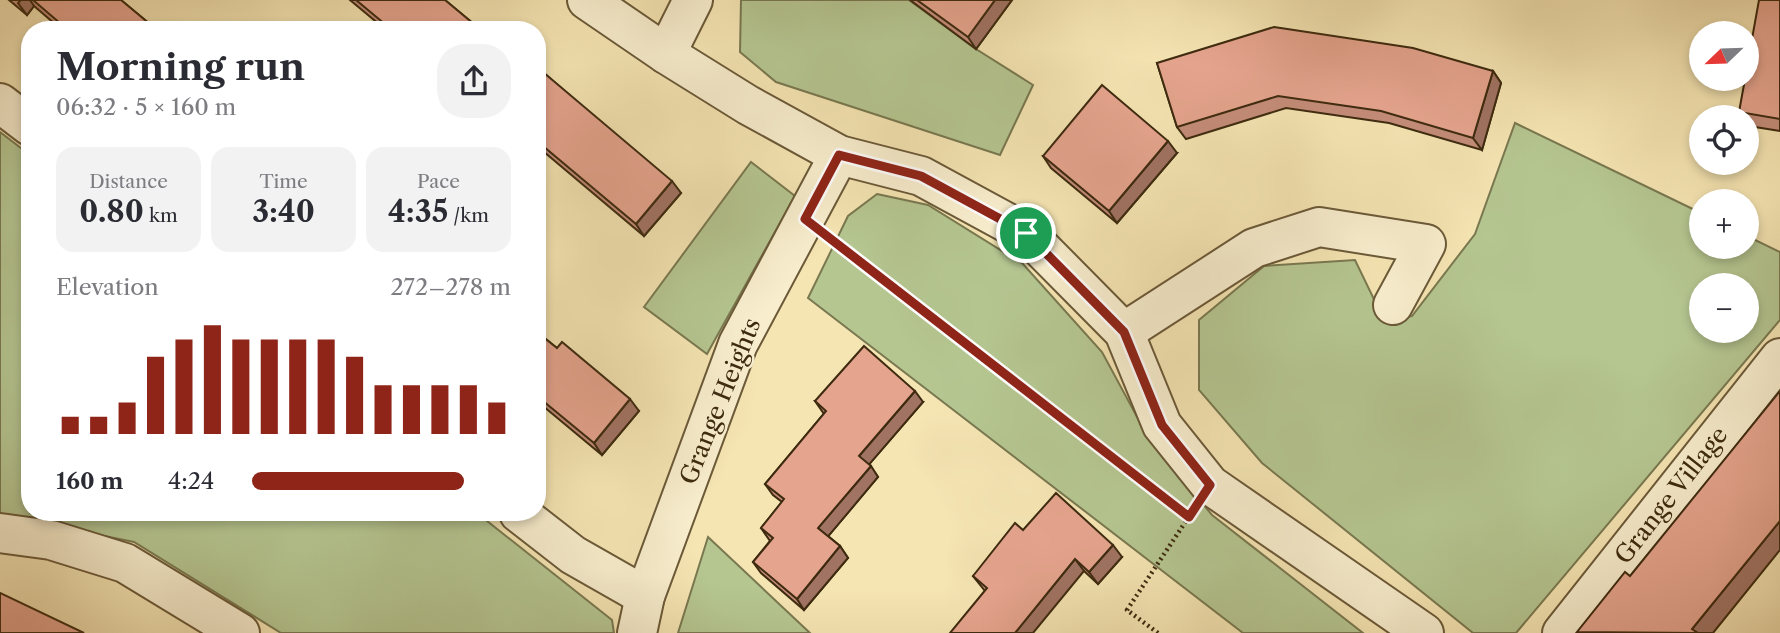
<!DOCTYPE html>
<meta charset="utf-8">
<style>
body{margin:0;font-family:"Libre Caslon Text",serif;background:#f2f2f3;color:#2b2b33;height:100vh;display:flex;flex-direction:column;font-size:26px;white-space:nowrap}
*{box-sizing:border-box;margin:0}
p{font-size:23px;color:#7c7c81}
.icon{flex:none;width:38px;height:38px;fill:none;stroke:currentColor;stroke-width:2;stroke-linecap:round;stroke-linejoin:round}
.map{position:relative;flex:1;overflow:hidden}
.details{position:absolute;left:21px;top:21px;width:525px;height:500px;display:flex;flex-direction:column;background:#fff;border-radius:28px;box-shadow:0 4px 10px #0003}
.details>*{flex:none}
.needle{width:46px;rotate:247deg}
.buttons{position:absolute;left:1689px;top:21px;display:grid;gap:14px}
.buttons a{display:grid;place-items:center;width:70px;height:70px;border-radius:50%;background:#fff;box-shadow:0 4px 10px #0003;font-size:35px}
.pin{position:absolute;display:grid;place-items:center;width:60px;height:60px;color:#fff;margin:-30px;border:4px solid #fff;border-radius:50%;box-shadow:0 2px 7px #0007}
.round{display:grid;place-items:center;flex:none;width:74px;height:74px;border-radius:28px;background:#f2f2f3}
.head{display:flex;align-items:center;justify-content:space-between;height:119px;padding:0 35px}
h1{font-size:38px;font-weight:800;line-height:52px}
.stats{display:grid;grid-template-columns:repeat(3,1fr);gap:10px;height:119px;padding:7px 35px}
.stats div{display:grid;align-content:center;border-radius:18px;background:#f2f2f3;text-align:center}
.stats b{font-size:30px;font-weight:800}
.stats small{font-size:19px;font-weight:400}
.stats p{font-size:19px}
.chart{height:196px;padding:14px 35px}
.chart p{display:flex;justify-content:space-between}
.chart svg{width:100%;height:126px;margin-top:7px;stroke:#8f2418;stroke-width:6}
ul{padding:0 35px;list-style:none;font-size:23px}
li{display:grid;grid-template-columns:112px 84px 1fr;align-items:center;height:52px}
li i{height:18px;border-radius:9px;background:#8f2418}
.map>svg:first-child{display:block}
</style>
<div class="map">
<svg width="1780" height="633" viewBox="0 0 1780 633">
<rect width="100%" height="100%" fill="#f5e5b3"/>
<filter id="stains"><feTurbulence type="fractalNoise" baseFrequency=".00286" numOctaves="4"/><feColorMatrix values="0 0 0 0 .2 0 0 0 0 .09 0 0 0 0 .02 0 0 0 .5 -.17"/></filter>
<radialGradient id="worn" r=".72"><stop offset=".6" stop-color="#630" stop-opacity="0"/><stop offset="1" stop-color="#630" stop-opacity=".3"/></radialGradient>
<g fill="#b5c691" stroke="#797850" stroke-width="2" fill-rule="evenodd">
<path d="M 741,0 L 909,0 L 976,49 L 1033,85 L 1000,155 L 776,82 L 740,52 Z"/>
<path d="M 1515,123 L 1701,213 L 1701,247 L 1746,247 L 1747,236 L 1780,252 L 1780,320 L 1516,633 L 1473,633 L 1262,463 L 1199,390 L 1199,320 L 1264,266 L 1355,260 L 1384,320 L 1412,316 L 1475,234 ZM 1701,285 L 1746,285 L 1746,331 L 1701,331 Z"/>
<path d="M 0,132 L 30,155 L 30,513 L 477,513 L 612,620 L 614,633 L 281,633 L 134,542 L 0,515 Z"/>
<path d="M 751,162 L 795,196 L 707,354 L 644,307 Z"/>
<path d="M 877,194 L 928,205 L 1023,264 L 1102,352 L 1149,439 L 1212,515 L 1363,633 L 1243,633 L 808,298 L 848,216 Z"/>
<path d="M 708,537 L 810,633 L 678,633 Z"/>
</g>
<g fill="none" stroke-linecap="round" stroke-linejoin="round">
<g stroke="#6b5938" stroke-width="42">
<g id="minor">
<path d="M 587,0 L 666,54 L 748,105 L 839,155 L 921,176 L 1026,233 L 1124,332 L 1162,425 L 1210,485 L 1424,633"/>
<path d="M 666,54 L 693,0"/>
<path d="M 0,103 L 30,126"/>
<path d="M 1124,332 L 1254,248 L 1319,227 L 1426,244 L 1393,305"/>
<path d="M 519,513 L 573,555 L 645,596"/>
<path d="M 0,533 L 51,540 L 125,563 L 240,633"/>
<path d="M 637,633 L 645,596 L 738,344 L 839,155"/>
<path d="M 1562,633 L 1780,358"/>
</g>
</g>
<g stroke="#3d2a0f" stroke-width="4.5" stroke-dasharray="2 3.5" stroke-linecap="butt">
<path d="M 839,246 L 1158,493"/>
<path d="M 1158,633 L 1127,610 L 1186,521"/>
</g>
<use href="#minor" stroke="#f8eece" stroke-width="38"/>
</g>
<g fill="#c58d7a" stroke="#3d2a0f" stroke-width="2">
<path d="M 9,0 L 121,0 L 157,30 L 62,30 L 34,6 L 27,15 Z"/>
<path d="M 350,0 L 445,0 L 481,30 L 386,30 Z"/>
<path d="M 910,0 L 1012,0 L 976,49 Z"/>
<path d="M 1780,0 L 1780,131 L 1749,126 L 1746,122 L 1746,117 L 1743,117 L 1739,112 Z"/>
<path d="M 1157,63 L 1493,71 L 1501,83 L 1482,150 L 1389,123 L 1286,108 L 1186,139 L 1177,127 Z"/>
<path d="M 537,67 L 681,193 L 644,236 L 537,146 Z"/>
<path d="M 1177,153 L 1117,223 L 1051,168 L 1043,156 Z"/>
<path d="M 537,332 L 557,348 L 639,411 L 602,455 L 537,401 Z"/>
<path d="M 815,401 L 923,402 L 869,464 L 878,477 L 828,536 L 840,546 L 848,558 L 804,610 L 761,573 L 753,562 L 770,541 L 761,528 L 782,502 L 773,495 L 765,484 L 824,414 Z"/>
<path d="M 1023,530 L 1122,557 L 1098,584 L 1084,571 L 985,591 L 973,576 Z"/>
</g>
<g fill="#a07363" stroke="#3d2a0f" stroke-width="2">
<path d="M 21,0 L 30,0 L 34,6 L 27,15 L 18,3 Z"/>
<path d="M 995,0 L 1012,0 L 976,49 L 968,37 Z"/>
<path d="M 1493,71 L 1501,83 L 1482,150 L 1473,138 Z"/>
<path d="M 1168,141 L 1177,153 L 1117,223 L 1109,211 Z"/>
<path d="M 672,181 L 681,193 L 644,236 L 636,224 Z"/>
<path d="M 915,391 L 923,402 L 867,467 L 859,456 Z"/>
<path d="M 630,399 L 639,411 L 602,455 L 594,443 Z"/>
<path d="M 871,466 L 878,477 L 826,539 L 818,528 Z"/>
<path d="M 1780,521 L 1780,550 L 1713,633 L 1695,633 L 1692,629 Z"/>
<path d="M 1113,545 L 1122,557 L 1098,584 L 1089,572 Z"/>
<path d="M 840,546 L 848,558 L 804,610 L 797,599 Z"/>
<path d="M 1075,559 L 1084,571 L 1033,633 L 1015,633 Z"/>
</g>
<g fill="#e5a48e" stroke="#3d2a0f" stroke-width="2">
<path d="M 33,0 L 121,0 L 157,30 L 68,30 Z"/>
<path d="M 356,0 L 445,0 L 481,30 L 392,30 Z"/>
<path d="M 917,0 L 995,0 L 968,37 Z"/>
<path d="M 1759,0 L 1780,0 L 1780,119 L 1739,112 L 1745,79 L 1746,79 L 1746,72 Z"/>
<path d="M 1274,27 L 1413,48 L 1493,71 L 1473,138 L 1381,111 L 1278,96 L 1177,127 L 1157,63 Z"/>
<path d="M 537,67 L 672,181 L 636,224 L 537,141 Z"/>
<path d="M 1102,85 L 1168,141 L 1109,211 L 1043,156 Z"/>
<path d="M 537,332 L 557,348 L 562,342 L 630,399 L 594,443 L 537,396 Z"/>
<path d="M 864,346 L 915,391 L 859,456 L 871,466 L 818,528 L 840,546 L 797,599 L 753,562 L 773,538 L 761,528 L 784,499 L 765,484 L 826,411 L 815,401 Z"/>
<path d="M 1780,391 L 1780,521 L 1692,629 L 1698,633 L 1577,632 L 1625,572 L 1630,576 Z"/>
<path d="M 1056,493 L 1113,545 L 1089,572 L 1075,559 L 1015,633 L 950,633 L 987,588 L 973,576 L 1015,523 L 1023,530 Z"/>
<path d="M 0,593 L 84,633 L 0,633 Z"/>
</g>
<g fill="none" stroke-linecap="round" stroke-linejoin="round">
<g stroke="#fff" stroke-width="14">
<path id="route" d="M 839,155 L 921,176 L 1026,233 L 1124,332 L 1162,425 L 1210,485 L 1189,517 L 805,219 Z"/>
</g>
<use href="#route" stroke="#8f2418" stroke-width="9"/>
</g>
<g text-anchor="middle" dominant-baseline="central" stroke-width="5" stroke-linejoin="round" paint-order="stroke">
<g font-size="24" fill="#3d2a0f" stroke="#f8eece">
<text transform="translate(720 401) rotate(-68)">Grange Heights</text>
<text transform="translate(1671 495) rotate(-52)">Grange Village</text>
</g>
</g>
<rect width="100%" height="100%" filter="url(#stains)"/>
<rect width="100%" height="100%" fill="url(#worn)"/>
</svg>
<div class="buttons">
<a><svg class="needle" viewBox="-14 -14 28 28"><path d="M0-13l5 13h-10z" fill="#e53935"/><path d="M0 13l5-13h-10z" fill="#7c7c81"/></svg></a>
<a><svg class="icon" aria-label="locate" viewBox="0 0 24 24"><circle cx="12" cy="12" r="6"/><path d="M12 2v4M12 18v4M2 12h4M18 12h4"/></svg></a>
<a>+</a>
<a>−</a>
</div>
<div class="pin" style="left:1026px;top:233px;background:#1e9e55"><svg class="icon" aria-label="arrive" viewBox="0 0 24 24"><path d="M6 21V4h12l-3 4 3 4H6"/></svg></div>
<section class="details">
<div class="head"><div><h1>Morning run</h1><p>06:32 · 5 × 160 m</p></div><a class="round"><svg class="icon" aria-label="share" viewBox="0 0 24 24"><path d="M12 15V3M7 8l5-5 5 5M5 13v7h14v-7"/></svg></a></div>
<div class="stats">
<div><p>Distance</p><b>0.80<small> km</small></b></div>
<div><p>Time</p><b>3:40</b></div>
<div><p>Pace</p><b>4:35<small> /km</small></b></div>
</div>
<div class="chart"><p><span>Elevation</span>272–278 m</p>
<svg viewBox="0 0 160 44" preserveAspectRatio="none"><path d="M5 44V38M15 44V38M25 44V33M35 44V17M45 44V11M55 44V6M65 44V11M75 44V11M85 44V11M95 44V11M105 44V17M115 44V27M125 44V27M135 44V27M145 44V27M155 44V33"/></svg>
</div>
<ul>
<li><b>160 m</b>4:24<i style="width:82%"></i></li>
</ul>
</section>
</div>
